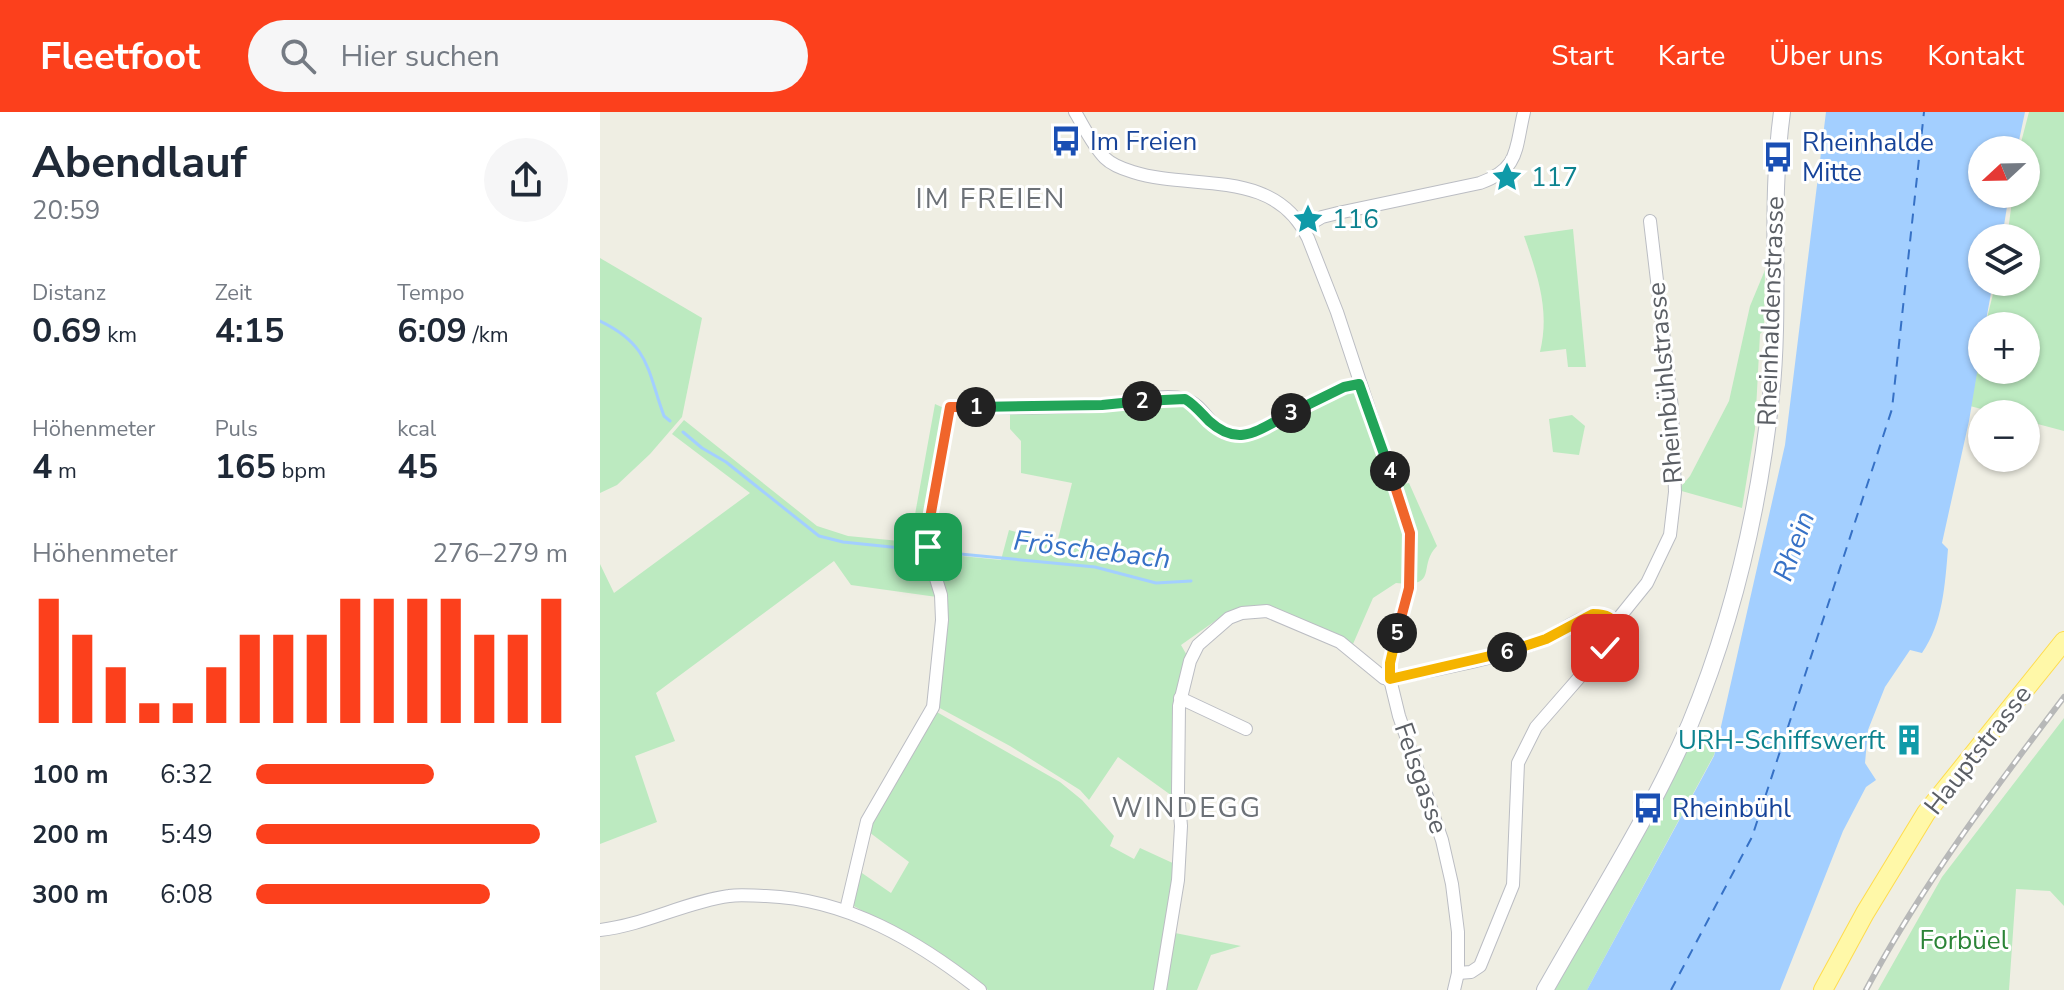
<!DOCTYPE html>
<html lang="de">
<meta charset="utf-8">
<style>
body{margin:0;font-family:"Nunito Sans",sans-serif;background:#f6f6f7;color:#1f2937;height:100vh;display:flex;flex-direction:column;font-size:30px;white-space:nowrap}
*{box-sizing:border-box;margin:0}
p{font-size:26px;color:#747a83}
.icon{flex:none;width:44px;height:44px;fill:none;stroke:currentColor;stroke-width:2;stroke-linecap:round;stroke-linejoin:round}
.map{position:relative;flex:1;overflow:hidden}
.panel{display:flex;flex-direction:column;background:#fff;width:600px}
.panel>*{flex:none}
.needle{width:52px;rotate:248deg}
.controls{position:absolute;left:1368px;top:24px;display:grid;gap:16px}
.controls a{display:grid;place-items:center;width:72px;height:72px;border-radius:50%;background:#fff;box-shadow:0 2px 6px #0004;font-size:40px}
.pin{position:absolute;display:grid;place-items:center;width:68px;height:68px;color:#fff;margin:-34px;border-radius:16px;box-shadow:0 4px 12px #0006}
.km{position:absolute;width:40px;height:40px;margin:-20px;border-radius:50%;background:#222;color:#fff;font-size:22px;line-height:40px;text-align:center}
.round{display:grid;place-items:center;flex:none;width:84px;height:84px;border-radius:42px;background:#f6f6f7}
.overview{display:flex;align-items:center;justify-content:space-between;height:136px;padding:0 32px}
h1{font-size:44px;font-weight:700;line-height:60px}
.figures{display:grid;grid-template-columns:repeat(3,1fr);gap:12px;height:136px;padding:8px 32px}
.figures div{display:grid;align-content:center}
.figures b{font-size:34px;font-weight:700}
.figures small{font-size:22px;font-weight:400}
.figures p{font-size:22px}
.chart{height:224px;padding:16px 32px}
.chart p{display:flex;justify-content:space-between}
.chart svg{width:100%;height:144px;margin-top:8px;stroke:#fc401c;stroke-width:6}
ul{padding:0 32px;list-style:none;font-size:26px}
li{display:grid;grid-template-columns:128px 96px 1fr;align-items:center;height:60px}
li i{height:20px;border-radius:10px;background:#fc401c}
header{display:flex;align-items:center;gap:48px;box-sizing:border-box;height:112px;padding:0 40px;background:#fc401c;color:#fff}
header strong{font-size:38px}
nav{display:flex;gap:44px;margin-inline-start:auto;font-size:28px}
.search{width:560px;height:72px;background:#f6f6f7;display:flex;align-items:center;gap:20px;box-sizing:border-box;padding:0 28px;border-radius:44px;color:#747a83;font-size:30px}
main{display:flex;flex:1;min-height:0}
.map>svg:first-child{display:block}
</style>
<header>
<strong>Fleetfoot</strong>
<div class="search"><svg class="icon" aria-label="search" viewBox="0 0 24 24"><circle cx="10" cy="10" r="6"/><path d="M15 15l6 6"/></svg>Hier suchen</div>
<nav><a>Start</a><a>Karte</a><a>Über uns</a><a>Kontakt</a></nav>
</header>
<main>
<section class="panel">
<div class="overview"><div><h1>Abendlauf</h1><p>20:59</p></div><a class="round"><svg class="icon" aria-label="share" viewBox="0 0 24 24"><path d="M12 15V3M7 8l5-5 5 5M5 13v7h14v-7"/></svg></a></div>
<div class="figures">
<div><p>Distanz</p><b>0.69<small> km</small></b></div>
<div><p>Zeit</p><b>4:15</b></div>
<div><p>Tempo</p><b>6:09<small> /km</small></b></div>
</div>
<div class="figures">
<div><p>Höhenmeter</p><b>4<small> m</small></b></div>
<div><p>Puls</p><b>165<small> bpm</small></b></div>
<div><p>kcal</p><b>45</b></div>
</div>
<div class="chart"><p><span>Höhenmeter</span>276–279 m</p>
<svg viewBox="0 0 160 44" preserveAspectRatio="none"><path d="M5 44V6M15 44V17M25 44V27M35 44V38M45 44V38M55 44V27M65 44V17M75 44V17M85 44V17M95 44V6M105 44V6M115 44V6M125 44V6M135 44V17M145 44V17M155 44V6"/></svg>
</div>
<ul>
<li><b>100 m</b>6:32<i style="width:57%"></i></li>
<li><b>200 m</b>5:49<i style="width:91%"></i></li>
<li><b>300 m</b>6:08<i style="width:75%"></i></li>
</ul>
</section>
<div class="map">
<svg width="1464" height="878" viewBox="0 0 1464 878">
<rect width="100%" height="100%" fill="#efeee3"/>
<g fill="#bceac0">
<path d="M 1429,0 L 1464,0 L 1464,319 L 1426,309 L 1426,302 L 1400,302 L 1370,294 L 1382,230 L 1382,258 L 1426,258 L 1426,214 L 1385,214 L 1396,170 L 1426,170 L 1426,126 L 1407,126 L 1413,82 L 1426,82 L 1426,38 L 1419,38 Z"/>
<path d="M 973,117 L 986,255 L 968,255 L 966,237 L 940,240 C 950,199 938,164 924,124 Z"/>
<path d="M 0,146 L 102,206 L 82,305 L 50,342 L 17,373 L 0,381 Z"/>
<path d="M 1165,158 L 1164,218 L 1160,222 L 1155,317 L 1142,396 L 1078,378 L 1090,364 L 1129,289 L 1150,194 Z"/>
<path d="M 753,281 L 763,288 L 792,374 L 809,371 L 837,434 C 817,454 840,476 796,471 L 773,486 L 753,532 L 661,495 L 625,502 L 581,533 L 589,547 L 575,686 L 518,645 L 489,688 L 480,678 L 410,634 L 336,594 L 345,513 L 332,441 L 401,448 L 409,418 L 457,431 L 472,371 L 421,361 L 421,329 L 410,317 L 410,298 L 580,290 C 609,303 614,333 649,326 L 739,282 Z"/>
<path d="M 335,292 L 346,297 L 322,432 L 337,485 L 251,473 L 234,449 L 56,581 L 75,629 L 35,644 L 57,710 L 0,732 L 0,452 L 14,481 L 150,381 L 72,322 L 84,308 L 217,414 L 248,424 L 310,430 Z"/>
<path d="M 972,303 L 985,314 L 979,343 L 953,340 L 949,307 Z"/>
<path d="M 335,599 L 460,670 L 482,688 L 514,724 L 510,734 L 534,747 L 540,736 L 577,753 L 570,820 L 641,834 L 611,843 L 597,878 L 388,878 L 350,848 L 252,793 L 259,759 L 291,781 L 309,750 L 269,720 L 272,709 Z"/>
<path d="M 1464,606 L 1464,794 L 1450,779 L 1416,777 L 1409,878 L 1278,878 L 1342,765 Z"/>
<path d="M 1094,615 L 1117,632 L 1114,643 L 987,878 L 952,878 Z"/>
</g>
<path fill="#a3cfff" d="M 1226,0 L 1425,0 L 1417,38 L 1382,38 L 1382,82 L 1409,82 L 1402,126 L 1382,126 L 1382,170 L 1393,170 L 1385,214 L 1382,214 L 1382,231 L 1369,309 L 1342,431 L 1348,437 C 1345,472 1343,511 1322,541 L 1310,538 L 1285,575 L 1268,618 L 1265,651 L 1276,668 L 1266,675 L 1243,719 L 1180,878 L 987,878 L 1114,644 L 1117,632 L 1185,333 Z"/>
<g fill="none" stroke-linecap="round" stroke-linejoin="round">
<g stroke="#a3cfff" stroke-width="3">
<path d="M 0,209 C 50,233 47,258 64,304 L 70,309"/>
<path d="M 83,320 L 102,336 L 126,350 L 219,424 L 243,430 L 320,438"/>
<path d="M 339,440 L 495,455 L 556,471 L 591,469"/>
</g>
<path stroke="#3671c6" stroke-width="2" stroke-dasharray="10 8" stroke-linecap="butt" d="M 1071,878 L 1152,725 L 1292,297 L 1324,0"/>
<g stroke="#bbbdc3" stroke-width="14">
<g id="minor">
<path d="M 475,0 C 484,15 493,34 505,46 C 512,53 523,57 533,60 C 593,79 674,55 708,126 L 737,200 L 810,421 L 809,476 L 790,551 L 790,567 L 799,604 L 842,728 L 852,772 L 858,820 L 858,861 L 854,878"/>
<path d="M 703,116 L 722,105 L 738,101 L 880,71 C 920,57 915,37 924,0"/>
<path d="M 1014,512 L 1047,471 L 1070,423 L 1075,380 L 1072,296 L 1050,109"/>
<path d="M 580,586 L 646,617"/>
<path d="M 246,798 L 267,709 L 333,595 L 342,508 L 341,483 L 330,447 L 327,423 L 350,295 C 401,295 454,297 505,293 C 526,291 564,281 584,287 C 612,295 609,332 651,321 L 744,275 L 759,272"/>
<path d="M 0,818 C 45,813 85,790 129,784 C 141,782 154,784 166,784 C 247,787 318,829 380,878"/>
<path d="M 560,878 L 578,768 L 581,714 L 578,680 L 579,594 L 590,549 L 598,533 L 629,506 L 642,501 L 667,499 L 740,530 L 784,566 L 790,567 C 840,556 895,548 943,528 C 962,521 997,487 1014,512 L 1013,523 L 1005,536 L 936,615 L 918,651 L 913,773 L 880,854 L 871,860 L 858,861"/>
</g>
</g>
<g stroke="#bbbec6" stroke-width="18">
<path id="secondary" d="M 945,878 C 994,791 1050,704 1090,612 C 1133,508 1159,396 1171,284 C 1181,190 1169,94 1182,0"/>
</g>
<g stroke="#ffdc4c" stroke-width="20">
<path id="primary" d="M 1223,878 L 1265,801 L 1326,701 L 1464,529"/>
</g>
<use href="#minor" stroke="#fff" stroke-width="12"/>
<use href="#secondary" stroke="#fff" stroke-width="16"/>
<use href="#primary" stroke="#fff8a8" stroke-width="18"/>
<g stroke="#b7b8b8" stroke-width="6">
<path id="rail" d="M 1266,878 C 1322,773 1392,680 1464,585"/>
</g>
<use href="#rail" stroke="#fff" stroke-width="3" stroke-dasharray="9" stroke-linecap="butt"/>
</g>
<g fill="none" stroke-linecap="round" stroke-linejoin="round">
<g stroke="#fff" stroke-width="16">
<path id="split-1" d="M 328,435 L 327,423 L 350,295 L 376,295"/>
</g>
<g stroke="#fff" stroke-width="16">
<path id="split-2" d="M 376,295 L 502,293 L 542,289"/>
</g>
<g stroke="#fff" stroke-width="16">
<path id="split-3" d="M 542,289 L 585,287 C 595,293 601,301 609,309 C 640,337 659,317 691,301"/>
</g>
<g stroke="#fff" stroke-width="16">
<path id="split-4" d="M 691,301 L 744,275 L 759,272 L 790,359"/>
</g>
<g stroke="#fff" stroke-width="16">
<path id="split-5" d="M 790,359 L 810,421 L 809,476 L 797,521"/>
</g>
<g stroke="#fff" stroke-width="16">
<path id="split-6" d="M 797,521 L 790,551 L 790,567 L 907,540"/>
</g>
<g stroke="#fff" stroke-width="16">
<path id="split-7" d="M 907,540 L 946,527 L 993,502 C 1021,502 1016,518 1005,536"/>
</g>
<use href="#split-1" stroke="#f0652b" stroke-width="10"/>
<use href="#split-2" stroke="#22a559" stroke-width="10"/>
<use href="#split-3" stroke="#22a559" stroke-width="10"/>
<use href="#split-4" stroke="#22a559" stroke-width="10"/>
<use href="#split-5" stroke="#f0652b" stroke-width="10"/>
<use href="#split-6" stroke="#f5b400" stroke-width="10"/>
<use href="#split-7" stroke="#f5b400" stroke-width="10"/>
</g>
<defs>
<g id="bus-bare" transform="scale(2.4)"><path d="M-5-6H5V4H4V6H2V4H-2V6H-4V4H-5ZM-3.5-4V0h7V-4ZM-3.5 1.2v1.5H-2V1.2ZM2 1.2v1.5H3.5V1.2Z" fill="#1a4fb4" stroke="#fff" stroke-width="2.5" paint-order="stroke"/></g>
<g id="sight-bare" transform="scale(2.4)"><path d="M0-6L1.8-2.2L6-1.7L2.9 1.2L3.7 5.4L0 3.3L-3.7 5.4L-2.9 1.2L-6-1.7L-1.8-2.2Z" fill="#0f9aa8" stroke="#fff" stroke-width="2.5" paint-order="stroke"/></g>
<g id="building-bare" transform="scale(2.4)"><path d="M-4-6H4V6H1V3H-1V6H-4ZM-2.5-4.3h1.7v1.8h-1.7ZM.8-4.3h1.7v1.8H.8ZM-2.5-1h1.7V.8h-1.7ZM.8-1h1.7V.8H.8Z" fill="#0f9aa8" stroke="#fff" stroke-width="2.5" paint-order="stroke"/></g>
</defs>
<g fill-rule="evenodd">
<use href="#bus-bare" x="466" y="29"/>
<use href="#bus-bare" x="1178" y="45"/>
<use href="#sight-bare" x="907" y="65"/>
<use href="#sight-bare" x="708" y="107"/>
<use href="#building-bare" x="1309" y="628"/>
<use href="#bus-bare" x="1048" y="696"/>
</g>
<g text-anchor="middle" dominant-baseline="central" stroke-width="6" stroke-linejoin="round" paint-order="stroke">
<g font-size="26" fill="#164399" stroke="#fff" text-anchor="start">
<text x="490" y="29">Im Freien</text>
<text x="1202" y="30">Rheinhalde<tspan x="1202" dy="30">Mitte</tspan></text>
<text x="1072" y="696">Rheinbühl</text>
</g>
<g font-size="26" fill="#0d838f" stroke="#fff" text-anchor="start">
<text x="931" y="65">117</text>
<text x="732" y="107">116</text>
<text x="1285" y="628" text-anchor="end">URH-Schiffswerft</text>
</g>
<g font-size="26" fill="#5b5f65" stroke="#fff">
<text transform="translate(1171 199) rotate(-88)">Rheinhaldenstrasse</text>
<text transform="translate(1065 271) rotate(-95)">Rheinbühlstrasse</text>
<text transform="translate(1378 638) rotate(-52)">Hauptstrasse</text>
<text transform="translate(821 666) rotate(71)">Felsgasse</text>
</g>
<g font-size="26" fill="#2b8437" stroke="#fff">
<text x="1364" y="828">Forbüel</text>
</g>
<g font-size="28" letter-spacing="2" fill="#6c7177" stroke="#fff">
<text x="391" y="87">IM FREIEN</text>
<text x="587" y="696">WINDEGG</text>
</g>
<g font-size="28" font-style="italic" fill="#3671c6" stroke="#fff">
<text transform="translate(1194 434) rotate(-70)">Rhein</text>
<text transform="translate(492 438) rotate(7)">Fröschebach</text>
</g>
</g>
</svg>
<div class="controls">
<a><svg class="needle" viewBox="-14 -14 28 28"><path d="M0-13l5 13h-10z" fill="#e53935"/><path d="M0 13l5-13h-10z" fill="#747a83"/></svg></a>
<a><svg class="icon" aria-label="layers" viewBox="0 0 24 24"><path d="M12 4l9 5-9 5-9-5zM3 14l9 5 9-5"/></svg></a>
<a>+</a>
<a>−</a>
</div>
<div class="pin" style="left:328px;top:435px;background:#1e9e55"><svg class="icon" aria-label="arrive" viewBox="0 0 24 24"><path d="M6 21V4h12l-3 4 3 4H6"/></svg></div>
<div class="pin" style="left:1005px;top:536px;background:#d93025"><svg class="icon" aria-label="check" viewBox="0 0 24 24"><path d="M5 12l5 5 9-10"/></svg></div>
<b class="km" style="left:376px;top:295px">1</b>
<b class="km" style="left:542px;top:289px">2</b>
<b class="km" style="left:691px;top:301px">3</b>
<b class="km" style="left:790px;top:359px">4</b>
<b class="km" style="left:797px;top:521px">5</b>
<b class="km" style="left:907px;top:540px">6</b>
</div>
</main>
